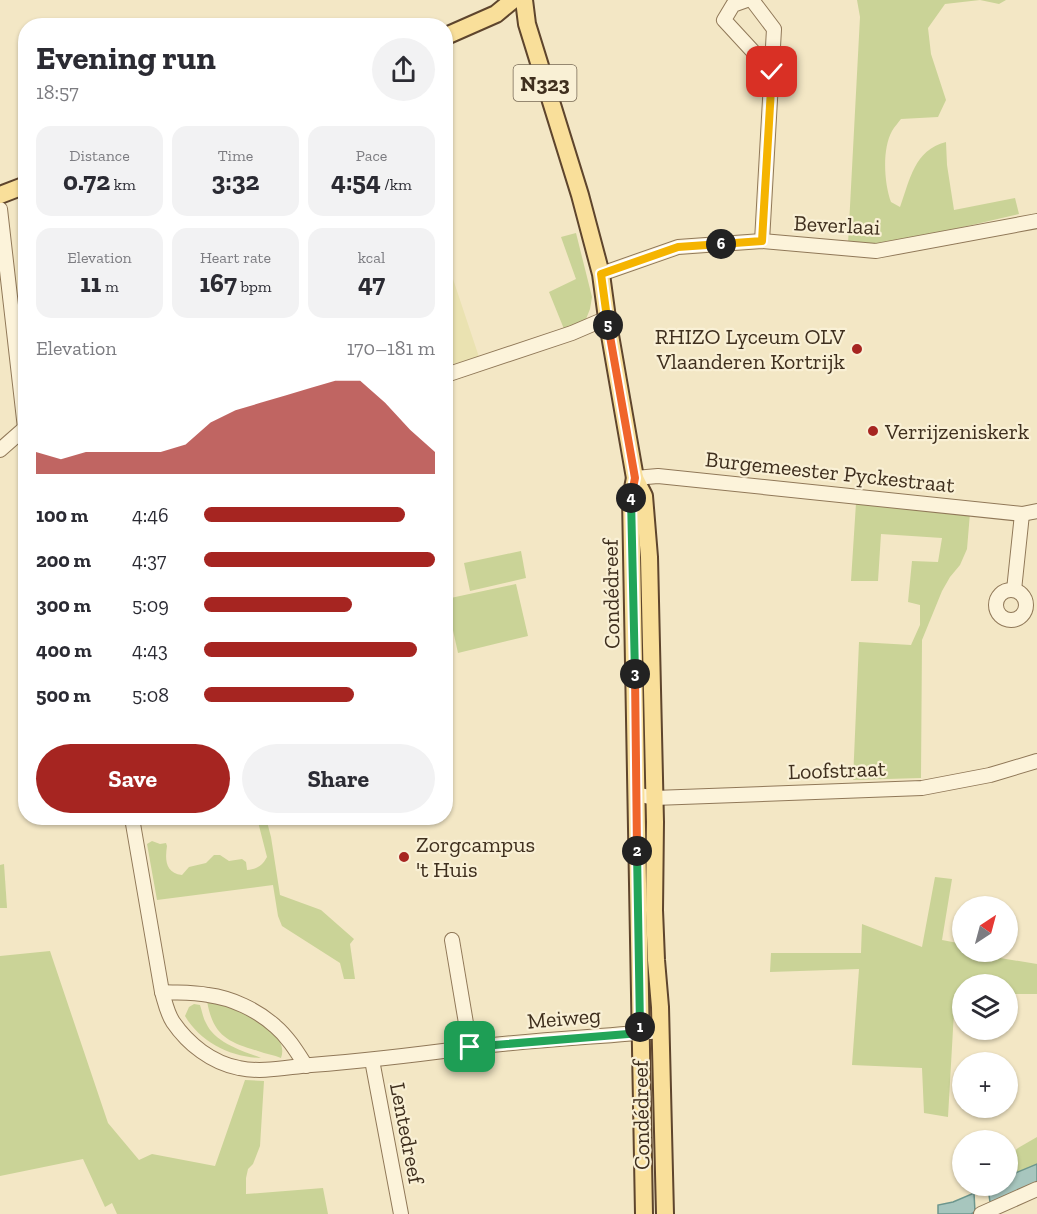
<!DOCTYPE html>
<meta charset="utf-8">
<style>
body{margin:0;font-family:"Zilla Slab",serif;background:#f2f2f3;color:#2b2b33;height:100vh;display:flex;flex-direction:column;font-size:22px;white-space:nowrap}
*{box-sizing:border-box;margin:0}
p{font-size:20px;color:#7c7c81}
.icon{flex:none;width:33px;height:33px;fill:none;stroke:currentColor;stroke-width:2;stroke-linecap:round;stroke-linejoin:round}
.map{position:relative;flex:1;overflow:hidden}
.details{position:absolute;left:18px;top:18px;width:435px;height:807px;display:flex;flex-direction:column;background:#fff;border-radius:24px;box-shadow:0 2px 4px #0004}
.details>*{flex:none}
.needle{width:39px;rotate:36deg}
.controls{position:absolute;left:952px;top:896px;display:grid;gap:12px}
.controls a{display:grid;place-items:center;width:66px;height:66px;border-radius:50%;background:#fff;box-shadow:0 2px 4px #0004;font-size:30px}
.pin{position:absolute;display:grid;place-items:center;width:51px;height:51px;color:#fff;margin:-26px;border-radius:12px;box-shadow:0 3px 9px #0006}
.km{position:absolute;width:30px;height:30px;margin:-15px;border-radius:50%;background:#222;color:#fff;font-size:16px;line-height:30px;text-align:center}
.round{display:grid;place-items:center;flex:none;width:63px;height:63px;border-radius:32px;background:#f2f2f3}
.overview{display:flex;align-items:center;justify-content:space-between;height:102px;padding:0 18px}
h1{font-size:33px;font-weight:700;line-height:45px}
.metrics{display:grid;grid-template-columns:repeat(3,1fr);gap:9px;height:102px;padding:6px 18px}
.metrics div{display:grid;align-content:center;border-radius:15px;background:#f2f2f3;text-align:center}
.metrics b{font-size:26px;font-weight:700}
.metrics small{font-size:16px;font-weight:400}
.metrics p{font-size:16px}
.chart{height:168px;padding:12px 18px}
.chart p{display:flex;justify-content:space-between}
.chart svg{width:100%;height:108px;margin-top:6px;fill:#a62521;opacity:.7}
.primary-button{display:flex;gap:12px;margin-top:auto;padding:12px 18px}
.primary-button a{flex:1;height:69px;border-radius:36px;background:#a62521;color:#fff;font-size:24px;font-weight:700;line-height:69px;text-align:center}
.primary-button a+a{background:#f2f2f3;color:#2b2b33}
ul{padding:0 18px;list-style:none;font-size:20px}
li{display:grid;grid-template-columns:96px 72px 1fr;align-items:center;height:45px}
li i{height:15px;border-radius:8px;background:#a62521}
.map>svg:first-child{display:block}
</style>
<div class="map">
<svg width="1037" height="1214" viewBox="0 0 1037 1214">
<rect width="100%" height="100%" fill="#f3e7c5"/>
<path fill="#eae2b1" d="M 446,258 L 479,357 L 446,366 Z"/>
<g fill="#cad397">
<path d="M 857,0 L 1006,0 L 999,4 L 980,0 L 945,4 L 928,28 L 931,54 L 946,100 L 938,117 L 901,119 C 898,123 895,126 892,131 C 882,149 884,183 891,202 L 900,207 C 910,180 914,150 946,142 L 947,165 L 954,210 L 1015,198 L 1019,214 L 886,245 L 848,244 L 860,17 Z"/>
<path d="M 576,233 L 592,297 L 590,309 L 586,319 L 578,326 L 564,329 L 549,292 L 576,279 L 561,237 Z"/>
<path d="M 856,503 L 970,513 L 967,549 L 960,565 L 950,577 L 942,591 L 922,640 L 921,778 L 853,780 L 859,642 L 911,645 L 920,625 L 920,605 L 908,602 L 912,561 L 938,562 L 942,538 L 881,534 L 878,581 L 851,581 Z"/>
<path d="M 521,551 L 526,578 L 470,591 L 464,563 Z"/>
<path d="M 516,584 L 528,636 L 458,653 L 446,599 Z"/>
<path d="M 257,818 L 266,818 L 271,837 L 280,895 L 321,910 L 354,939 L 350,944 L 355,979 L 344,979 L 340,963 L 282,926 L 278,916 L 273,885 L 157,900 L 147,844 L 152,841 L 160,844 L 166,843 L 167,846 C 165,859 165,873 182,875 L 189,867 L 206,863 L 214,855 L 220,855 L 229,861 L 242,859 L 246,862 L 247,870 C 257,869 262,866 267,857 Z"/>
<path d="M 4,864 L 7,908 L 0,908 L 0,865 Z"/>
<path d="M 935,877 L 952,879 L 942,940 L 963,944 L 963,951 L 989,951 L 988,956 L 1037,964 L 1037,994 L 1008,994 L 1008,984 L 963,984 L 963,994 L 955,994 L 948,1117 L 924,1113 L 922,1068 L 852,1065 L 859,969 L 770,972 L 771,953 L 861,953 L 862,924 L 922,947 Z"/>
<path d="M 50,951 L 108,1123 L 139,1160 L 152,1154 L 215,1166 L 245,1080 L 264,1081 L 260,1146 L 253,1164 L 248,1169 L 246,1178 L 246,1194 L 323,1188 L 328,1214 L 117,1214 L 112,1203 L 105,1207 L 83,1159 L 0,1176 L 0,956 Z"/>
<path d="M 207,1001 C 229,1006 292,1028 281,1058 C 274,1055 266,1054 258,1051 C 227,1042 213,1035 207,1001 Z"/>
<path d="M 194,1004 L 200,1005 C 202,1011 203,1018 206,1023 C 215,1043 243,1051 261,1058 C 231,1057 201,1043 185,1016 L 189,1007 Z"/>
<path d="M 1037,1137 L 1037,1182 L 1008,1185 L 1008,1157 L 1018,1148 Z"/>
</g>
<g fill="#a7c6be" stroke="#6c968d" stroke-width="1.5">
<path d="M 1037,1164 L 1037,1182 L 993,1204 L 990,1202 L 989,1195 L 990,1185 L 1008,1185 L 1008,1176 Z"/>
<path d="M 974,1193 L 975,1212 L 971,1214 L 938,1214 L 938,1205 L 953,1202 Z"/>
</g>
<g fill="none" stroke-linecap="round" stroke-linejoin="round">
<g stroke="#907858" stroke-width="16">
<g id="minor">
<path d="M 747,0 L 733,5 L 724,20 L 772,72"/>
<path d="M 752,0 L 774,29 L 762,241"/>
<path d="M 0,209 L 25,428"/>
<path d="M 601,274 L 678,247 L 762,241 L 876,251 L 1037,221"/>
<path d="M 446,375 L 572,333 L 607,318"/>
<path d="M 0,450 L 25,428"/>
<path d="M 635,478 L 658,476 L 1022,514 L 1037,511"/>
<path d="M 1014,590 L 1022,514"/>
<circle cx="1011" cy="605" r="15"/>
<path d="M 636,794 L 654,798 L 922,788 L 990,775 L 1037,761"/>
<path d="M 132,818 L 162,992 C 165,1002 167,1013 173,1022 C 188,1044 212,1063 239,1068 C 263,1073 287,1067 311,1065 C 363,1061 414,1055 466,1048 C 530,1040 596,1037 661,1031"/>
<path d="M 452,940 L 470,1047"/>
<path d="M 162,992 C 177,993 193,992 208,995 C 232,998 257,1010 275,1026 C 288,1037 297,1052 306,1066"/>
<path d="M 372,1060 L 401,1214"/>
<path d="M 981,1214 L 1037,1189"/>
</g>
</g>
<g stroke="#5e452d" stroke-width="20">
<g id="major">
<path d="M 524,0 L 527,24 L 580,195 L 601,274 L 607,318 L 635,478 L 644,496 L 649,557 L 655,822 L 654,910 L 656,960 L 660,1007 L 665,1214"/>
<path d="M 446,36 L 496,14 L 513,0"/>
<path d="M 0,195 L 26,185"/>
<path d="M 635,478 L 631,498 L 644,1214"/>
</g>
</g>
<use href="#minor" stroke="#fcf3da" stroke-width="14"/>
<use href="#major" stroke="#f9df9a" stroke-width="16"/>
</g>
<g fill="none" stroke-linecap="round" stroke-linejoin="round">
<g stroke="#fff" stroke-width="12">
<path id="split-1" d="M 470,1047 L 640,1033 L 640,1027"/>
</g>
<g stroke="#fff" stroke-width="12">
<path id="split-2" d="M 637,851 L 640,1027"/>
</g>
<g stroke="#fff" stroke-width="12">
<path id="split-3" d="M 635,674 L 637,851"/>
</g>
<g stroke="#fff" stroke-width="12">
<path id="split-4" d="M 631,498 L 635,674"/>
</g>
<g stroke="#fff" stroke-width="12">
<path id="split-5" d="M 608,325 L 635,478 L 631,498"/>
</g>
<g stroke="#fff" stroke-width="12">
<path id="split-6" d="M 608,325 L 601,274 L 678,247 L 721,244"/>
</g>
<g stroke="#fff" stroke-width="12">
<path id="split-7" d="M 721,244 L 762,241 L 772,72"/>
</g>
<use href="#split-1" stroke="#22a559" stroke-width="8"/>
<use href="#split-2" stroke="#22a559" stroke-width="8"/>
<use href="#split-3" stroke="#f0652b" stroke-width="8"/>
<use href="#split-4" stroke="#22a559" stroke-width="8"/>
<use href="#split-5" stroke="#f0652b" stroke-width="8"/>
<use href="#split-6" stroke="#f5b400" stroke-width="8"/>
<use href="#split-7" stroke="#f5b400" stroke-width="8"/>
</g>
<g fill="#a62521" stroke="#f9f0d5" stroke-width="2">
<circle cx="857" cy="349" r="6"/>
<circle cx="873" cy="431" r="6"/>
<circle cx="404" cy="857" r="6"/>
</g>
<g text-anchor="middle" dominant-baseline="central" stroke-width="4.5" stroke-linejoin="round" paint-order="stroke">
<rect fill="#f9f0d5" stroke="#776955" stroke-width="1.5" x="513.5" y="65" width="63" height="36" rx="4.5"/>
<g font-size="21" font-weight="bold" fill="#3f2f1e">
<text x="545" y="83">N323</text>
</g>
<g font-size="22" fill="#3f2f1e" stroke="#f9f0d5">
<text transform="translate(837 225) rotate(3)">Beverlaai</text>
<text transform="translate(830 472) rotate(6)">Burgemeester Pyckestraat</text>
<text transform="translate(611 594) rotate(-91)">Condédreef</text>
<text transform="translate(837 770) rotate(-2)">Loofstraat</text>
<text transform="translate(564 1018) rotate(-5)">Meiweg</text>
<text transform="translate(641 1115) rotate(-91)">Condédreef</text>
<text transform="translate(407 1133) rotate(79)">Lentedreef</text>
</g>
<g font-size="22" fill="#3f2f1e" stroke="#f9f0d5" text-anchor="start">
<text x="845" y="336" text-anchor="end">RHIZO Lyceum OLV<tspan x="845" dy="25">Vlaanderen Kortrijk</tspan></text>
<text x="885" y="431">Verrijzeniskerk</text>
<text x="416" y="844">Zorgcampus<tspan x="416" dy="25">'t Huis</tspan></text>
</g>
</g>
</svg>
<div class="controls">
<a><svg class="needle" viewBox="-14 -14 28 28"><path d="M0-13l5 13h-10z" fill="#e53935"/><path d="M0 13l5-13h-10z" fill="#7c7c81"/></svg></a>
<a><svg class="icon" aria-label="layers" viewBox="0 0 24 24"><path d="M12 4l9 5-9 5-9-5zM3 14l9 5 9-5"/></svg></a>
<a>+</a>
<a>−</a>
</div>
<div class="pin" style="left:470px;top:1047px;background:#1e9e55"><svg class="icon" aria-label="arrive" viewBox="0 0 24 24"><path d="M6 21V4h12l-3 4 3 4H6"/></svg></div>
<div class="pin" style="left:772px;top:72px;background:#d93025"><svg class="icon" aria-label="check" viewBox="0 0 24 24"><path d="M5 12l5 5 9-10"/></svg></div>
<b class="km" style="left:640px;top:1027px">1</b>
<b class="km" style="left:637px;top:851px">2</b>
<b class="km" style="left:635px;top:674px">3</b>
<b class="km" style="left:631px;top:498px">4</b>
<b class="km" style="left:608px;top:325px">5</b>
<b class="km" style="left:721px;top:244px">6</b>
<section class="details">
<div class="overview"><div><h1>Evening run</h1><p>18:57</p></div><a class="round"><svg class="icon" aria-label="share" viewBox="0 0 24 24"><path d="M12 15V3M7 8l5-5 5 5M5 13v7h14v-7"/></svg></a></div>
<div class="metrics">
<div><p>Distance</p><b>0.72<small> km</small></b></div>
<div><p>Time</p><b>3:32</b></div>
<div><p>Pace</p><b>4:54<small> /km</small></b></div>
</div>
<div class="metrics">
<div><p>Elevation</p><b>11<small> m</small></b></div>
<div><p>Heart rate</p><b>167<small> bpm</small></b></div>
<div><p>kcal</p><b>47</b></div>
</div>
<div class="chart"><p><span>Elevation</span>170–181 m</p>
<svg viewBox="0 0 160 44" preserveAspectRatio="none"><path d="M0 44V35L10 38L20 35L30 35L40 35L50 35L60 32L70 23L80 18L90 15L100 12L110 9L120 6L130 6L140 15L150 26L160 35V44z"/></svg>
</div>
<ul>
<li><b>100 m</b>4:46<i style="width:87%"></i></li>
<li><b>200 m</b>4:37<i style="width:100%"></i></li>
<li><b>300 m</b>5:09<i style="width:64%"></i></li>
<li><b>400 m</b>4:43<i style="width:92%"></i></li>
<li><b>500 m</b>5:08<i style="width:65%"></i></li>
</ul>
<div class="primary-button"><a>Save</a><a>Share</a></div>
</section>
</div>
